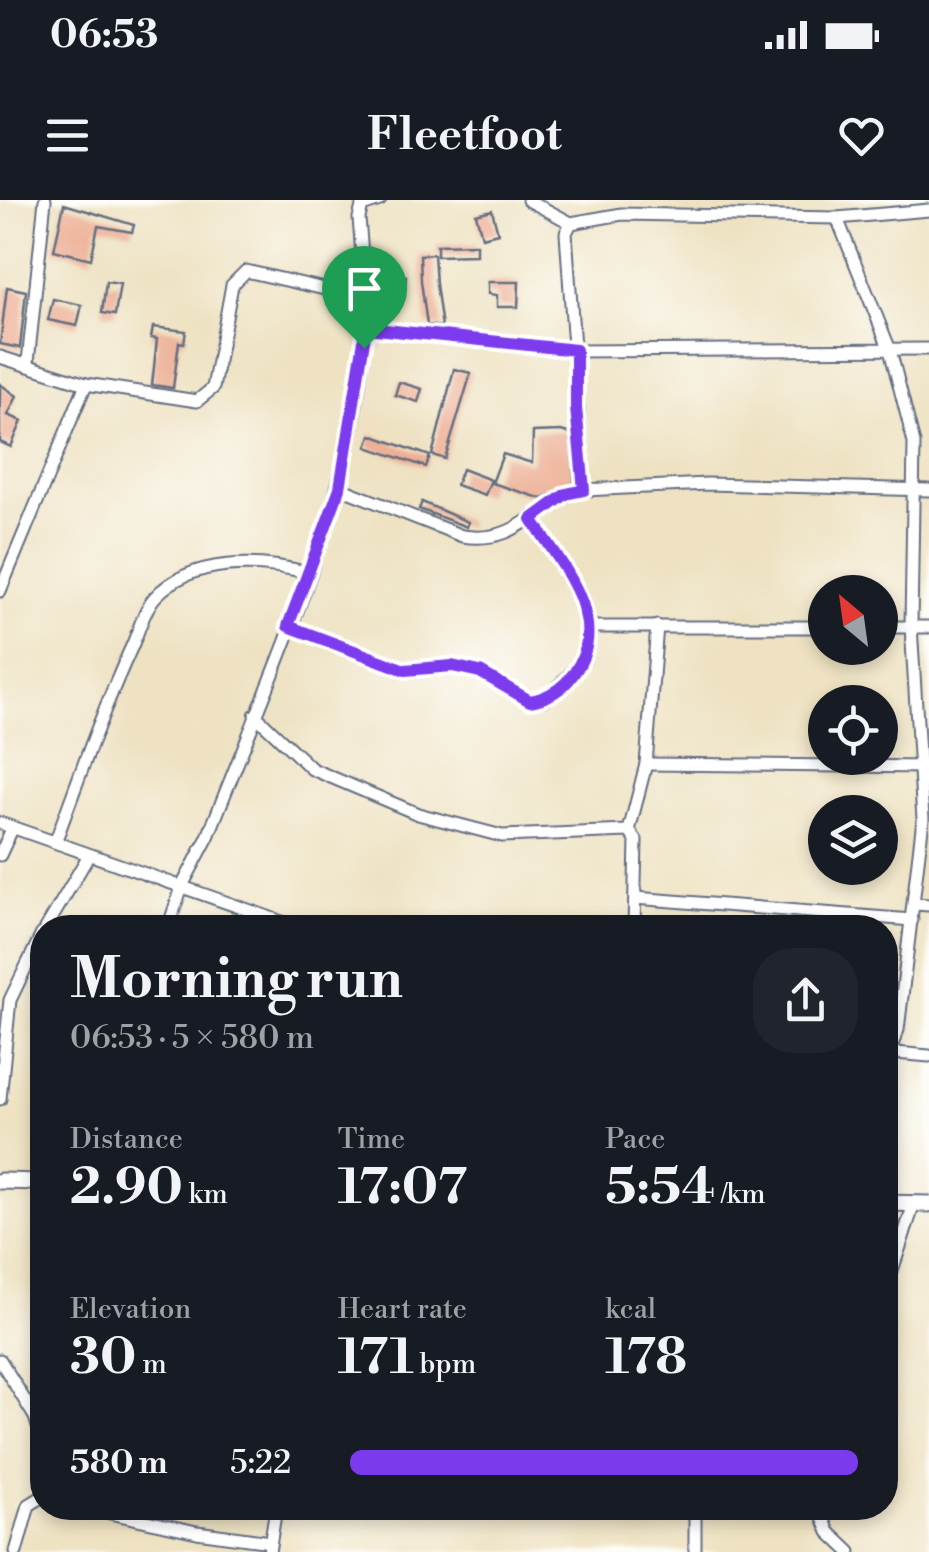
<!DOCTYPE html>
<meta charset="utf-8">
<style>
body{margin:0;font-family:"Libre Bodoni",serif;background:#20242c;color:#f1f3f6;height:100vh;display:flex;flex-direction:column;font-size:38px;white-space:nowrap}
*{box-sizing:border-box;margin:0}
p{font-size:32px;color:#9ea1a6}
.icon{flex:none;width:55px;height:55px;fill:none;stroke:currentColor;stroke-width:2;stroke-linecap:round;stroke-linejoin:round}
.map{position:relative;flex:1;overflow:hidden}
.panel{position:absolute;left:30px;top:715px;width:868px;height:605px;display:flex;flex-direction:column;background:#171b24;border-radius:40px;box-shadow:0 5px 15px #0003}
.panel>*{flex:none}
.needle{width:65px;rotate:331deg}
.controls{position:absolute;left:808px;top:375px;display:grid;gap:20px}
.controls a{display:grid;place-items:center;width:90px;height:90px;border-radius:50%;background:#171b24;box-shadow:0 5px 15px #0003;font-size:50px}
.pin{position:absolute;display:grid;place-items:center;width:85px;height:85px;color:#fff;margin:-102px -42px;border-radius:50% 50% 50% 0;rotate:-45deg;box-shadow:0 0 10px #0007}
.pin .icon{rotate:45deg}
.round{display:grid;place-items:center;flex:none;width:105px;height:105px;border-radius:40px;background:#20242c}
.overview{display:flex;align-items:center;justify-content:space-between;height:170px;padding:0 40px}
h1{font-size:55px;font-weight:700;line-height:75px}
.metrics{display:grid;grid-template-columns:repeat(3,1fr);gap:15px;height:170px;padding:10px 40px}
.metrics div{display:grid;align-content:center}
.metrics b{font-size:50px;font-weight:700}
.metrics small{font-size:28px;font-weight:400}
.metrics p{font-size:28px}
ul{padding:0 40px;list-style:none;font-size:32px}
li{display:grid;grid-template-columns:160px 120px 1fr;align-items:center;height:75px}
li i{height:25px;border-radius:12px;background:#7c3aed}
.status{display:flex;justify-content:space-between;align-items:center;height:70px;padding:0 50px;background:#171b24;direction:ltr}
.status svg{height:28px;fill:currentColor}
header{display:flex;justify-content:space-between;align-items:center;height:130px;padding:0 40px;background:#171b24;font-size:45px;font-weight:700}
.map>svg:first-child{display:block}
</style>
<div class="status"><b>06:53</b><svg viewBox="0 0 49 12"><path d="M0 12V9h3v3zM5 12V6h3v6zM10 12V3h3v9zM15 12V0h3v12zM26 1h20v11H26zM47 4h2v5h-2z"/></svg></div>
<header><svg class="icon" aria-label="menu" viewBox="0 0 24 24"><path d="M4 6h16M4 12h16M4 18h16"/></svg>Fleetfoot<svg class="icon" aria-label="heart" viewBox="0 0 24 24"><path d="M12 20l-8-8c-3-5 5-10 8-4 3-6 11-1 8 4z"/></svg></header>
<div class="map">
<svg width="929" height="1352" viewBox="0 0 929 1352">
<rect width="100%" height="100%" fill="#fdfcf7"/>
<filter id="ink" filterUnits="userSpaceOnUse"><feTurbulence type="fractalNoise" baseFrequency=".01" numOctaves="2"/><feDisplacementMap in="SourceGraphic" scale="20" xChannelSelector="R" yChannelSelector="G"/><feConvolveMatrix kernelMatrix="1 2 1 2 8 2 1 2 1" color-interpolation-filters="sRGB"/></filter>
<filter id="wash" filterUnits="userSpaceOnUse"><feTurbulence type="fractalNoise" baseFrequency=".0048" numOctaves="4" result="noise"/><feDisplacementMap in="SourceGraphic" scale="40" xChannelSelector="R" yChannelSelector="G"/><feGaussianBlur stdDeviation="2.25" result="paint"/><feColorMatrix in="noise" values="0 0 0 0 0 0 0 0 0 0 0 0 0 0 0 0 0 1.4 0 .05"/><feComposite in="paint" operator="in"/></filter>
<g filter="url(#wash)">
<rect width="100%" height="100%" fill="#eee2c2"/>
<g id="blocks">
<g fill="#edaf95">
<path d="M 64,4 L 134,25 L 132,32 L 98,26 L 91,59 L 54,50 Z"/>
<path d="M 492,10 L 498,33 L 482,37 L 476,14 Z"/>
<path d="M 476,44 L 476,55 L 437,56 L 437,45 Z"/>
<path d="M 434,54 L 436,84 L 442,127 L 427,125 L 421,81 L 420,55 Z"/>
<path d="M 375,74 L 406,76 L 404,99 L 375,97 Z"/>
<path d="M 106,82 L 120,84 L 115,115 L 102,113 Z"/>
<path d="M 488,82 L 519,82 L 518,107 L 497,107 L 497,95 L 488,94 Z"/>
<path d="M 7,87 L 26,91 L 20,148 L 0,144 Z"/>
<path d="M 53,99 L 82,105 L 77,126 L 48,120 Z"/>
<path d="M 153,127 L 186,131 L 184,143 L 179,142 L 173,188 L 152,185 L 157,139 L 151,138 Z"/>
<path d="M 454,169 L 471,173 L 445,259 L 432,255 Z"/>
<path d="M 399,182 L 422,189 L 418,202 L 395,195 Z"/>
<path d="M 0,184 L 17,196 L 8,215 L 22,221 L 11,247 L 0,242 Z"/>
<path d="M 561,231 L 571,234 L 574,283 L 543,299 L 492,283 L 503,254 L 532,263 L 533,232 Z"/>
<path d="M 371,235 L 430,256 L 426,267 L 367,247 Z"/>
<path d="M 462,269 L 491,280 L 485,295 L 456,285 Z"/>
<path d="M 422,302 L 468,322 L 467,327 L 419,309 Z"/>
</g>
</g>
</g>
<g filter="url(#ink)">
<use href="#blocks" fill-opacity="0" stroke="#656e81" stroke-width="2.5"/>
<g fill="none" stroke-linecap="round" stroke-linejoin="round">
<g stroke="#656e81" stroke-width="15">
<g id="minor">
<path d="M 528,0 L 571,23"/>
<path d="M 837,18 L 890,150 L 914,243 L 911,426 L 923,619 L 898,830 L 889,852 L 885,930"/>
<path d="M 366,104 L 359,18 L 362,6 L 380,0"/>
<path d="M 365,128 L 576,151 L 929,149"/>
<path d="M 0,157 L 86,184 L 197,201 L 213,188 L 232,85 L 246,71 L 329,90 L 366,104 C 364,281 271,473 208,637 L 182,686 L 168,728"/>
<path d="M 28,162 L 45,0"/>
<path d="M 340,288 L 462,336 C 522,345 535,302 584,290 L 707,284 L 929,290"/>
<path d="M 584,290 L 566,33 L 571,23 L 622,14 L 837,18 L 929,10"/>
<path d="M 0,391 L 86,184"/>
<path d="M 288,425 L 405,470 L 452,466 L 480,471 L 530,501 L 546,499 L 584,460 L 591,427 L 573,383 L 532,319"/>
<path d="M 591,427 L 825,427"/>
<path d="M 880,427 L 929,427"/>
<path d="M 255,515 L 312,569 L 418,614 L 502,636 L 629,631"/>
<path d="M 646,564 L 929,567"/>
<path d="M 0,623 L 285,723 L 314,728"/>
<path d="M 56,640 C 80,575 103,509 132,446 C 139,431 144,409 155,397 C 192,357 261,360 308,373"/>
<path d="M 0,655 L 12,629"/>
<path d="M 635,698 L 912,720"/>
<path d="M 914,704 L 929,705"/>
<path d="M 46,728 L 89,655"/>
<path d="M 634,728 L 636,640 L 629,631 L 646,564 L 657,426"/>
<path d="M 885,852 L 929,856"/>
<path d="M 0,899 L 10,800 L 42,734"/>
<path d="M 885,1092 L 914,1004"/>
<path d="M 0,1160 L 35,1217 L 42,1240"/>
<path d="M 87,1308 L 197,1332 L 270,1342"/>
<path d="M 819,1308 L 829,1332 L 850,1352"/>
<path d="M 16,1352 L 29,1305 L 42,1297"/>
<path d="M 269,1352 L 276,1308"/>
<path d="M 695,1352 L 695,1308"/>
</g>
</g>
<g stroke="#656e81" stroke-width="19">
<g id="secondary">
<path d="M 0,981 L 42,982"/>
<path d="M 885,1003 L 929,1004"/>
</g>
</g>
<use href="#minor" stroke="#fff" stroke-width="11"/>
<use href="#secondary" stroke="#fff" stroke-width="15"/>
</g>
</g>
<g fill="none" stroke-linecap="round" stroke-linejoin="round" filter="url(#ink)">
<g stroke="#fff" stroke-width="20">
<path id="route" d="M 366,128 L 576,150 L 576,208 L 584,290 L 566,294 L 532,319 C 561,364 612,421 574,473 C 563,489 548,498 530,501 L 480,472 L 452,466 L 405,470 L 288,426 L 340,288 Z"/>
</g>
<use href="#route" stroke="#7c3aed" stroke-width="12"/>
</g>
</svg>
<div class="controls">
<a><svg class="needle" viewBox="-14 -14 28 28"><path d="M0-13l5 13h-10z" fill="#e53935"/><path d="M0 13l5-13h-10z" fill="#9ea1a6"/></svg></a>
<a><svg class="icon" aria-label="locate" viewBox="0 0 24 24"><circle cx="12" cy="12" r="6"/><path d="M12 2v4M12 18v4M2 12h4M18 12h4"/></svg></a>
<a><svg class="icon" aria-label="layers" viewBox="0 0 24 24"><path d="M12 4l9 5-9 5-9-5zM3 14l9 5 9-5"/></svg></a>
</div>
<div class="pin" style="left:364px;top:148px;background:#1e9e55"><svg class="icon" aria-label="arrive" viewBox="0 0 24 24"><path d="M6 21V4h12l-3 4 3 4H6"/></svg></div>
<section class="panel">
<div class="overview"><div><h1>Morning run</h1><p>06:53 · 5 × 580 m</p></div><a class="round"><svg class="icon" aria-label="share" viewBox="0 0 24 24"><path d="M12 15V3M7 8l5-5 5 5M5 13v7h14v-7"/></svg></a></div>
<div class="metrics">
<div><p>Distance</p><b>2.90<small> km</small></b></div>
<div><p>Time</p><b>17:07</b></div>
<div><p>Pace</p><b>5:54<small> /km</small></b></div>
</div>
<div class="metrics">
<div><p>Elevation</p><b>30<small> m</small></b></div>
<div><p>Heart rate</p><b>171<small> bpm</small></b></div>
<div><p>kcal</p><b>178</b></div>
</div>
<ul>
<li><b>580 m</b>5:22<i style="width:100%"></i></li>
</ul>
</section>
</div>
